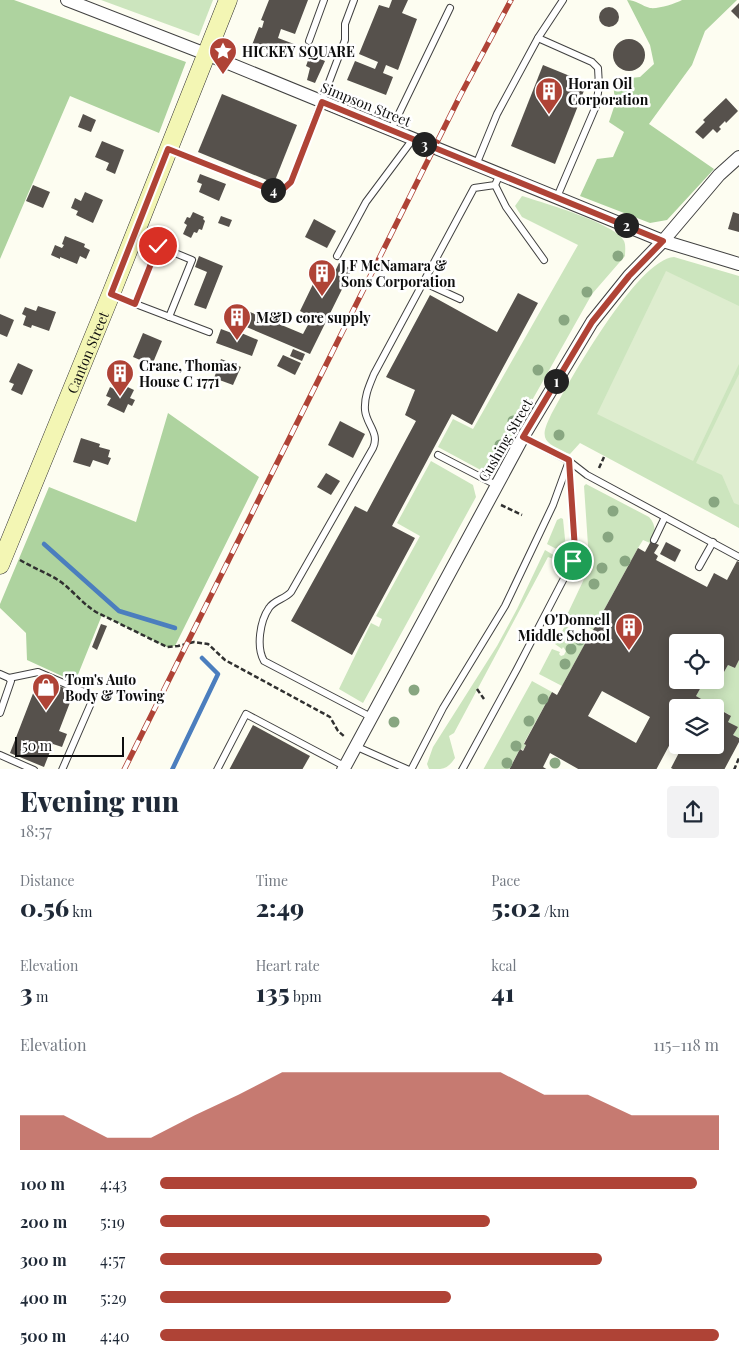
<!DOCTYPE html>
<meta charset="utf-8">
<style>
body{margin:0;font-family:"Playfair Display",serif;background:#f2f2f3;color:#1f2937;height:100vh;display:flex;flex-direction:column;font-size:19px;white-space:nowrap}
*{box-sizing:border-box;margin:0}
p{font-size:16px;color:#747a83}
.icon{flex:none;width:28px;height:28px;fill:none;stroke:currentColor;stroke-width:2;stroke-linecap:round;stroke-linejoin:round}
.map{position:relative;height:769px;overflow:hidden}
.panel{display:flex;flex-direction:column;background:#fff;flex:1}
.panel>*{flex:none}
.buttons{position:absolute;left:669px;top:634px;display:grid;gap:10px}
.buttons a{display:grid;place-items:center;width:55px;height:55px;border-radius:5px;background:#fff;box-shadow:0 2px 12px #0003;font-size:25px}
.scale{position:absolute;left:15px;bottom:12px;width:109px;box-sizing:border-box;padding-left:5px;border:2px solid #0e0e0e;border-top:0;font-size:14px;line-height:18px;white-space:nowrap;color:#0e0e0e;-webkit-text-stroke:4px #fff;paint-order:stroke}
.pin{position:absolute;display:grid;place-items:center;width:42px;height:42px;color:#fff;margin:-21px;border:2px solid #fff;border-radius:50%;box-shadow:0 1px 5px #0007}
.km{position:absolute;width:25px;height:25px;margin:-12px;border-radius:50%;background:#222;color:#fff;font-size:14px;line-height:25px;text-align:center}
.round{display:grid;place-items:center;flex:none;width:52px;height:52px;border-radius:5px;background:#f2f2f3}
.head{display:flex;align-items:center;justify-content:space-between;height:85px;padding:0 20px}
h1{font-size:28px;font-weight:800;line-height:38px}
.figures{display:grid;grid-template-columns:repeat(3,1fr);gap:8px;height:85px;padding:5px 20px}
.figures div{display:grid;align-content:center}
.figures b{font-size:25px;font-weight:800}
.figures small{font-size:14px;font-weight:400}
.figures p{font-size:14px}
.chart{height:140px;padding:10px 20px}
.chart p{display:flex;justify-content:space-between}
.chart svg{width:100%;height:90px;margin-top:5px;fill:#af4336;opacity:.7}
ul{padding:0 20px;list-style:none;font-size:16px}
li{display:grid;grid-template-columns:80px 60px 1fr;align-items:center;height:38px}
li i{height:12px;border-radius:6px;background:#af4336}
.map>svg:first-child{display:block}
</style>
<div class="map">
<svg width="739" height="770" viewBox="0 0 739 770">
<rect width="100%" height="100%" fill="#fdfdf1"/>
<g fill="#cce5be">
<path d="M 101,0 L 213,0 L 199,36 Z"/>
<path d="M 522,196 C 541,202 617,224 624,241 C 626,245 625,252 625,256 L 592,294 L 490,475 L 438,447 L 453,419 L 473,429 L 578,245 L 522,217 L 515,206 Z"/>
<path d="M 674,257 L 739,276 L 739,528 L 580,443 L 570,454 L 567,453 C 547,443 538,441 550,417 C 567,385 637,259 674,257 Z"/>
<path d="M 431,461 L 473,485 L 476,497 L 363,703 L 339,689 L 371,623 L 379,627 L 382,619 L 376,616 L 420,536 L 397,523 Z"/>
<path d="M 586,484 L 649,517 C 656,524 657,536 650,543 L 643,540 L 638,548 L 593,630 L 567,615 L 585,577 L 589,560 L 584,486 Z"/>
<path d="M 561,518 L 563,519 L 566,549 L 564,553 L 547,544 L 557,520 Z"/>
<path d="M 545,550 L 562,560 L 559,561 L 548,557 L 454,733 L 449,736 L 455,758 C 448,769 442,770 429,769 L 427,764 L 433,747 L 497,646 L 517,609 Z"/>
<path d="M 565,626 L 588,638 L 562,686 L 539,674 L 552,649 L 560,652 L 559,654 L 561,656 L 564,655 L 566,651 L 563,647 L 562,649 L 555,644 Z"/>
<path d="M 739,660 L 739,738 L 733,735 L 737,727 L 728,722 L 730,715 L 696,696 L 705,680 L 716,686 L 728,665 L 735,668 Z"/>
<path d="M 532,681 L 552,692 L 524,743 L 526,745 L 523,750 L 520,749 L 509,769 L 483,770 Z"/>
</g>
<g fill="#aed39f">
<path d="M 0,0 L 14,0 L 186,62 L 159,133 L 70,96 L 0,259 Z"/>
<path d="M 627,0 C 636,0 642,6 650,8 C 659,9 674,4 682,0 L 737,0 L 705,31 L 692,65 L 649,124 L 714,169 L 667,220 L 650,223 L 580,196 L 597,159 L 613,157 L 624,132 L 609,122 L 615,104 L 613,80 L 640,77 L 654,64 L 650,45 Z"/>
<path d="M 168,413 L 259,477 L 175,646 L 167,647 L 102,615 L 75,682 L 27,660 L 26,633 L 0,608 L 0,604 L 49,487 L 136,522 Z"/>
</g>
<g fill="#deedcf">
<path d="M 666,271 L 739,306 L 739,364 L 693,461 L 597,414 Z"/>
<path d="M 739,374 L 739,505 L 734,503 L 722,475 L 696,463 Z"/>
</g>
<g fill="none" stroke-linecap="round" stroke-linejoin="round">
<g stroke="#4b7ebe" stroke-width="4.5">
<path d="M 44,544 L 119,611 L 175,628"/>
<path d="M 172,770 L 218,674 L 202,658"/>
</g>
</g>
<g fill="#56514c" fill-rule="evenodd">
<path d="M 269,0 L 308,0 L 295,34 L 281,29 L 278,38 L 294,44 L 288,59 L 252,45 L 259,27 L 262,28 L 264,21 L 261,20 Z"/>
<path d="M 392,0 L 408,0 L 402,13 L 417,19 L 398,70 L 386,65 L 383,73 L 393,77 L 386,95 L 347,80 L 355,61 L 375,69 L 378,62 L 359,54 L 379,5 L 389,8 Z"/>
<path d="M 739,3 L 739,19 L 731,11 Z"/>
<circle cx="609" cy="17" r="10"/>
<circle cx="629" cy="55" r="16"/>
<path d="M 310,55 L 325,61 L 315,83 L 307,80 L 310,68 L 306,66 Z"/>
<path d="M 543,65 L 587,83 L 555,164 L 511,146 Z"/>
<path d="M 222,94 L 297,125 L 274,183 L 198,152 Z"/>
<path d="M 726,98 L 738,111 L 726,123 L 725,121 L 719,127 L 721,129 L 717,133 L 713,129 L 703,139 L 695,132 L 705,122 L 703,120 Z"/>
<path d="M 83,114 L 96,120 L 91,132 L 78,127 Z"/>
<path d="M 102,141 L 124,150 L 115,174 L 106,170 L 109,163 L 95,157 Z"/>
<path d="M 200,174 L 226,184 L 219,201 L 199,192 L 202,184 L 197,182 Z"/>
<path d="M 33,185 L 50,192 L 43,208 L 26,201 Z"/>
<path d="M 85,192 L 103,200 L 93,223 L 76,215 L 78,211 L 71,208 L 75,198 L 81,201 Z"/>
<path d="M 193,212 L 204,217 L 203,219 L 205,221 L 202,230 L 199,229 L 197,233 L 194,232 L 191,238 L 183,234 L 187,225 L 184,223 L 187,217 L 190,218 Z"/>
<path d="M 733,212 L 739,214 L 739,232 L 728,229 Z"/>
<path d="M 221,216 L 232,220 L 229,227 L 218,223 Z"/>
<path d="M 314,219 L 336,231 L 327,248 L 305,237 Z"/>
<path d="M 65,236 L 85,244 L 84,247 L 90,250 L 86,259 L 80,256 L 77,264 L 60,257 L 60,259 L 51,255 L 55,245 L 62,248 L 64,245 L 62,244 Z"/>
<path d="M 199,256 L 223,266 L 206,309 L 194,305 L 207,272 L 195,267 Z"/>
<path d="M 339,263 L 352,269 L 310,354 L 237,323 L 243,309 L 303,334 L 312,317 L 300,311 L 315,280 L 328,286 Z"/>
<path d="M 518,293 L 538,303 L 472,425 L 452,414 L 392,526 L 415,538 L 352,655 L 291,621 L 355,506 L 367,512 L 416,421 L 405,415 L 415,390 L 386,377 L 430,295 L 497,332 Z"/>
<path d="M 38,306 L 56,312 L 49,331 L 32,325 L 31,328 L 23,325 L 26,316 L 22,314 L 25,307 L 36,311 Z"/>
<path d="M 0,314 L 14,320 L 7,337 L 0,334 Z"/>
<path d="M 221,329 L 237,335 L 239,332 L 258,340 L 252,356 L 216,343 Z"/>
<path d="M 143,333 L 162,341 L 152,365 L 133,357 Z"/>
<path d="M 293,349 L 305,354 L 302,361 L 290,356 Z"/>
<path d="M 283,355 L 301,363 L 295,375 L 277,366 Z"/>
<path d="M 221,359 L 241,367 L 233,385 L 214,378 Z"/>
<path d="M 18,363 L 33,370 L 22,395 L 11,390 L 14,384 L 9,382 Z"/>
<path d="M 117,382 L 134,390 L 130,398 L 135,400 L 132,406 L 128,404 L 124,413 L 107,405 L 111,398 L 106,396 L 110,387 L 114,389 Z"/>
<path d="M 340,421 L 365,434 L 353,458 L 328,445 Z"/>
<path d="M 81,438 L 100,444 L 99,447 L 110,450 L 108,457 L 111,458 L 108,465 L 93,460 L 90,467 L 73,462 Z"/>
<path d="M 326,473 L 340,481 L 331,495 L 317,487 Z"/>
<path d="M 651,541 L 659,545 L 654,553 L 658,556 L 656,560 L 707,587 L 714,573 L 727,580 L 737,561 L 739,562 L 739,660 L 735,668 L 728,665 L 716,686 L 705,680 L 715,680 L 715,642 L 678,642 L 678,680 L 705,680 L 696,696 L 731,716 L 728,722 L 738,727 L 733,735 L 739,738 L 739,742 L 724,770 L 675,770 L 671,768 L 683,745 L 715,745 L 715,708 L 700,708 L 692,702 L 689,708 L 678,708 L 678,729 L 656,770 L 580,770 L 550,753 L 543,767 L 548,770 L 509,770 L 520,749 L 523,751 L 526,745 L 524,744 L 552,692 L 557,695 L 588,638 L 595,642 L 600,634 L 593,630 L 638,548 L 645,552 ZM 602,691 L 650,717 L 636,743 L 588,716 Z"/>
<path d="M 666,542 L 681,550 L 675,562 L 660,554 Z"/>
<path d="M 101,624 L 107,626 L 97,650 L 92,647 Z"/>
<path d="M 39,678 L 74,692 L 59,731 L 67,734 L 62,747 L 53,744 L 44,767 L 10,753 Z"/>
<path d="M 253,725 L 310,756 L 302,770 L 229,770 Z"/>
</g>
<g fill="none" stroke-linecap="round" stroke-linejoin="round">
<g stroke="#414141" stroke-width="8">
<g id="service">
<path d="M 538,38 L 592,62 L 598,68 L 599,86 L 596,106 L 557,197"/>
<path d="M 309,41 L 324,0"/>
<path d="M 391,130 L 450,8"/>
<path d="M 170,150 L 274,191 C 283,192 286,188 291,182 L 345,40 L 345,24 L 354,0"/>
<path d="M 476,165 L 497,114 L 538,38 L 563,0"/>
<path d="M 495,185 L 506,207 L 544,260"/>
<path d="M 337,256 L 366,202 L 413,139"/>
<path d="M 423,282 L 460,299"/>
<path d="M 112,295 L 209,332"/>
<path d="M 135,304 L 158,246 L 192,260 L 169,317"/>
<path d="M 523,437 L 569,461 L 587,475 L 739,557"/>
<path d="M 438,455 L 496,485"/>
<path d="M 654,540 L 665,517"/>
<path d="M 699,567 L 713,542"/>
<path d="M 0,674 L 9,678 L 11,681 L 0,713"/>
<path d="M 9,678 L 38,672 L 89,694 L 92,696 L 92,701 L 62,770"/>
<path d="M 371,717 L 264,661 C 256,647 260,621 269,608 C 274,600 285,599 291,592 L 373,448 C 380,433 366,424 365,410 C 364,397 369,386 374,374 L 474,188 L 495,185 L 500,174"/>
<path d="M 355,746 L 409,770"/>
<path d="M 0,755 L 34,770"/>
<path d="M 217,770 L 246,714 L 344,766"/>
<path d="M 411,770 L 443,708 L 505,606 L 553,505 L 569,461"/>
<path d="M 462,770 L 517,669 L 573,561 L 575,550 L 569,464"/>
</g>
</g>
<g stroke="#414141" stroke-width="14">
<g id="minor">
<path d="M 67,0 L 206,54 L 663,241 L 739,264"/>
<path d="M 343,770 L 523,437 L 592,322 L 629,276 L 663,241 L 719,175 L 739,157"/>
</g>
</g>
<g stroke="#303030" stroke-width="19">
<g id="secondary">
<path id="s1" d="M 0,565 L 111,294 L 228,0"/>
</g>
</g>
<g stroke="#303030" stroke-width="2.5" stroke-dasharray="5 2.5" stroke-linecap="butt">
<path d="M 599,468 L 604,457"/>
<path d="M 501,505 L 522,515"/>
<path d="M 20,560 C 33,568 48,573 61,582 C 74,592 83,604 96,612 L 167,647 L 178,646 L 194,642 L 208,644 L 225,660 L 330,717 L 338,731 L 345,737"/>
<path d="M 477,689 L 484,699"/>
<path d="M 734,770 L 739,758"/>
</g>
<use href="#service" stroke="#fff" stroke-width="6"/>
<use href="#minor" stroke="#fff" stroke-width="12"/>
<use href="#secondary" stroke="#f3f6b4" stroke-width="18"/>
<g stroke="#af4336" stroke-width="5.5">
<path id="rail" d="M 124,770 L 460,96 L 511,0"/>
</g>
<use href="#rail" stroke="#fff" stroke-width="4" stroke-dasharray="11" stroke-linecap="butt"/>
</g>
<g fill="#88a681">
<circle cx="618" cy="256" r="5.5"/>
<circle cx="587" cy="292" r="5.5"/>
<circle cx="564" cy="320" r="5.5"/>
<circle cx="538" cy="370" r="5.5"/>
<circle cx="513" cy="421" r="5.5"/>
<circle cx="559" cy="435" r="5.5"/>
<circle cx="500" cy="445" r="5.5"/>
<circle cx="714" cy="502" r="5.5"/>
<circle cx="613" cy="511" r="5.5"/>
<circle cx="608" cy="537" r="5.5"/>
<circle cx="625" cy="561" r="5.5"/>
<circle cx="602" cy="568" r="5.5"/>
<circle cx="594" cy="584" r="5.5"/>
<circle cx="580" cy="640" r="5.5"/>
<circle cx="571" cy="649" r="5.5"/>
<circle cx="565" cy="664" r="5.5"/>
<circle cx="414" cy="690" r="5.5"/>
<circle cx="543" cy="699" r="5.5"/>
<circle cx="529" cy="721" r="5.5"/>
<circle cx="394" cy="722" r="5.5"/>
<circle cx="516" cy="746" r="5.5"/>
<circle cx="507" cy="763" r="5.5"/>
<circle cx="555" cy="763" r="5.5"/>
</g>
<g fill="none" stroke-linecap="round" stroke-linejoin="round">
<g stroke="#fff" stroke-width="10">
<path id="route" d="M 158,246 L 135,304 L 111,294 L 168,149 L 274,191 L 280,192 L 291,182 L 322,102 L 663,241 L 629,276 L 592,322 L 523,437 L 569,460 L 575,550 L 573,561"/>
</g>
<use href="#route" stroke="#af4336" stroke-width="6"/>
</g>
<defs>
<g id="sight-pin" transform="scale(1.4375)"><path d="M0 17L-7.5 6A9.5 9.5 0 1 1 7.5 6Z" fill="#af4336" stroke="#fff"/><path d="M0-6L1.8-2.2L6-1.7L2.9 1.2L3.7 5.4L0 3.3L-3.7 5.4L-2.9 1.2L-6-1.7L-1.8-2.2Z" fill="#fff"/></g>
<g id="building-pin" transform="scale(1.4375)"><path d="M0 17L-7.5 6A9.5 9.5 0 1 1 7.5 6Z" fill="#af4336" stroke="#fff"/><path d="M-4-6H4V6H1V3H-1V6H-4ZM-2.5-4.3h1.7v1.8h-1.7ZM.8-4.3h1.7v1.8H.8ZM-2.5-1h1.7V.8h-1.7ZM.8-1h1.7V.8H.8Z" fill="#fff"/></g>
<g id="shop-pin" transform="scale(1.4375)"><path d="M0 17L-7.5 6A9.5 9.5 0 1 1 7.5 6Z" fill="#af4336" stroke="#fff"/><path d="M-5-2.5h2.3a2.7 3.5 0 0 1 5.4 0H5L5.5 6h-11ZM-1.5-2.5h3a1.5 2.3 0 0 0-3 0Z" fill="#fff"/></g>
</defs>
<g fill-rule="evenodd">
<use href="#sight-pin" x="223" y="51"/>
<use href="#building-pin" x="549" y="91"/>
<use href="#building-pin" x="322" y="273"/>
<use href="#building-pin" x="237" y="317"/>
<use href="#building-pin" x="120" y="373"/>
<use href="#building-pin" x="629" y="627"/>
<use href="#shop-pin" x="46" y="687"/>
</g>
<g text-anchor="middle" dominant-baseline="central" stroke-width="5" stroke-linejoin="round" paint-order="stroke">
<g font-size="14" font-weight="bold" fill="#0e0e0e" stroke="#fff" text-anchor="start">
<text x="242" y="51">HICKEY SQUARE</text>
<text x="568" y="83">Horan Oil<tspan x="568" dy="16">Corporation</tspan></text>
<text x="341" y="265">J F McNamara &amp;<tspan x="341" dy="16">Sons Corporation</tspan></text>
<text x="256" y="317">M&amp;D core supply</text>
<text x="139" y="365">Crane, Thomas<tspan x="139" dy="16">House C 1771</tspan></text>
<text x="610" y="619" text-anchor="end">O'Donnell<tspan x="610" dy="16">Middle School</tspan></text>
<text x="65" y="679">Tom's Auto<tspan x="65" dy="16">Body &amp; Towing</tspan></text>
</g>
<g font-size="14" fill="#0e0e0e" stroke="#fff">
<text transform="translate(366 104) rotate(22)">Simpson Street</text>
<text stroke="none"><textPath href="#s1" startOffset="230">Canton Street</textPath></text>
<text transform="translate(505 440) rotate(-60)">Cushing Street</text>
</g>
</g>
</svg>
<div class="buttons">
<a><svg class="icon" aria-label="locate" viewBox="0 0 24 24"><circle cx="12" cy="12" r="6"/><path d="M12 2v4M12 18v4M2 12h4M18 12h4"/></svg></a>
<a><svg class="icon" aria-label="layers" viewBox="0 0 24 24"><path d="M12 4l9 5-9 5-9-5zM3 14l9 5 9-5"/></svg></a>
</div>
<div class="scale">50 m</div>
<div class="pin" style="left:573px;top:561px;background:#1e9e55"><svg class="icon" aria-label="arrive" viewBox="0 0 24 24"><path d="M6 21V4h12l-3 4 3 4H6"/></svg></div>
<div class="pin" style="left:158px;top:246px;background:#d93025"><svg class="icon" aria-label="check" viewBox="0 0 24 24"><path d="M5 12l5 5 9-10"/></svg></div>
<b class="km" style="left:556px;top:381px">1</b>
<b class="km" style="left:626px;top:225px">2</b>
<b class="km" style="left:424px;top:144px">3</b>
<b class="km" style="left:273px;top:190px">4</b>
</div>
<section class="panel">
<div class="head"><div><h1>Evening run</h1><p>18:57</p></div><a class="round"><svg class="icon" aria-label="share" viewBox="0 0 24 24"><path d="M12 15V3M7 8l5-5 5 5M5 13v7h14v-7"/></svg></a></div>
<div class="figures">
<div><p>Distance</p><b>0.56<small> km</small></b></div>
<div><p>Time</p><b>2:49</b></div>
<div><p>Pace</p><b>5:02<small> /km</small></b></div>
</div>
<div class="figures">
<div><p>Elevation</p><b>3<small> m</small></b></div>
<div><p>Heart rate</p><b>135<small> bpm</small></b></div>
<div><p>kcal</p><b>41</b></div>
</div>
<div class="chart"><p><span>Elevation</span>115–118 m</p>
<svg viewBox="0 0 160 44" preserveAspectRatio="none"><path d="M0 44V27L10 27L20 38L30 38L40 27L50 17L60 6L70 6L80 6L90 6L100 6L110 6L120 17L130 17L140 27L150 27L160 27V44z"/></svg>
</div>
<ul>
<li><b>100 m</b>4:43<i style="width:96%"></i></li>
<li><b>200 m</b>5:19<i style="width:59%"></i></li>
<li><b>300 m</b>4:57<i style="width:79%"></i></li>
<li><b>400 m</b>5:29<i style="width:52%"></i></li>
<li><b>500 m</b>4:40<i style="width:100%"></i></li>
</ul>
</section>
